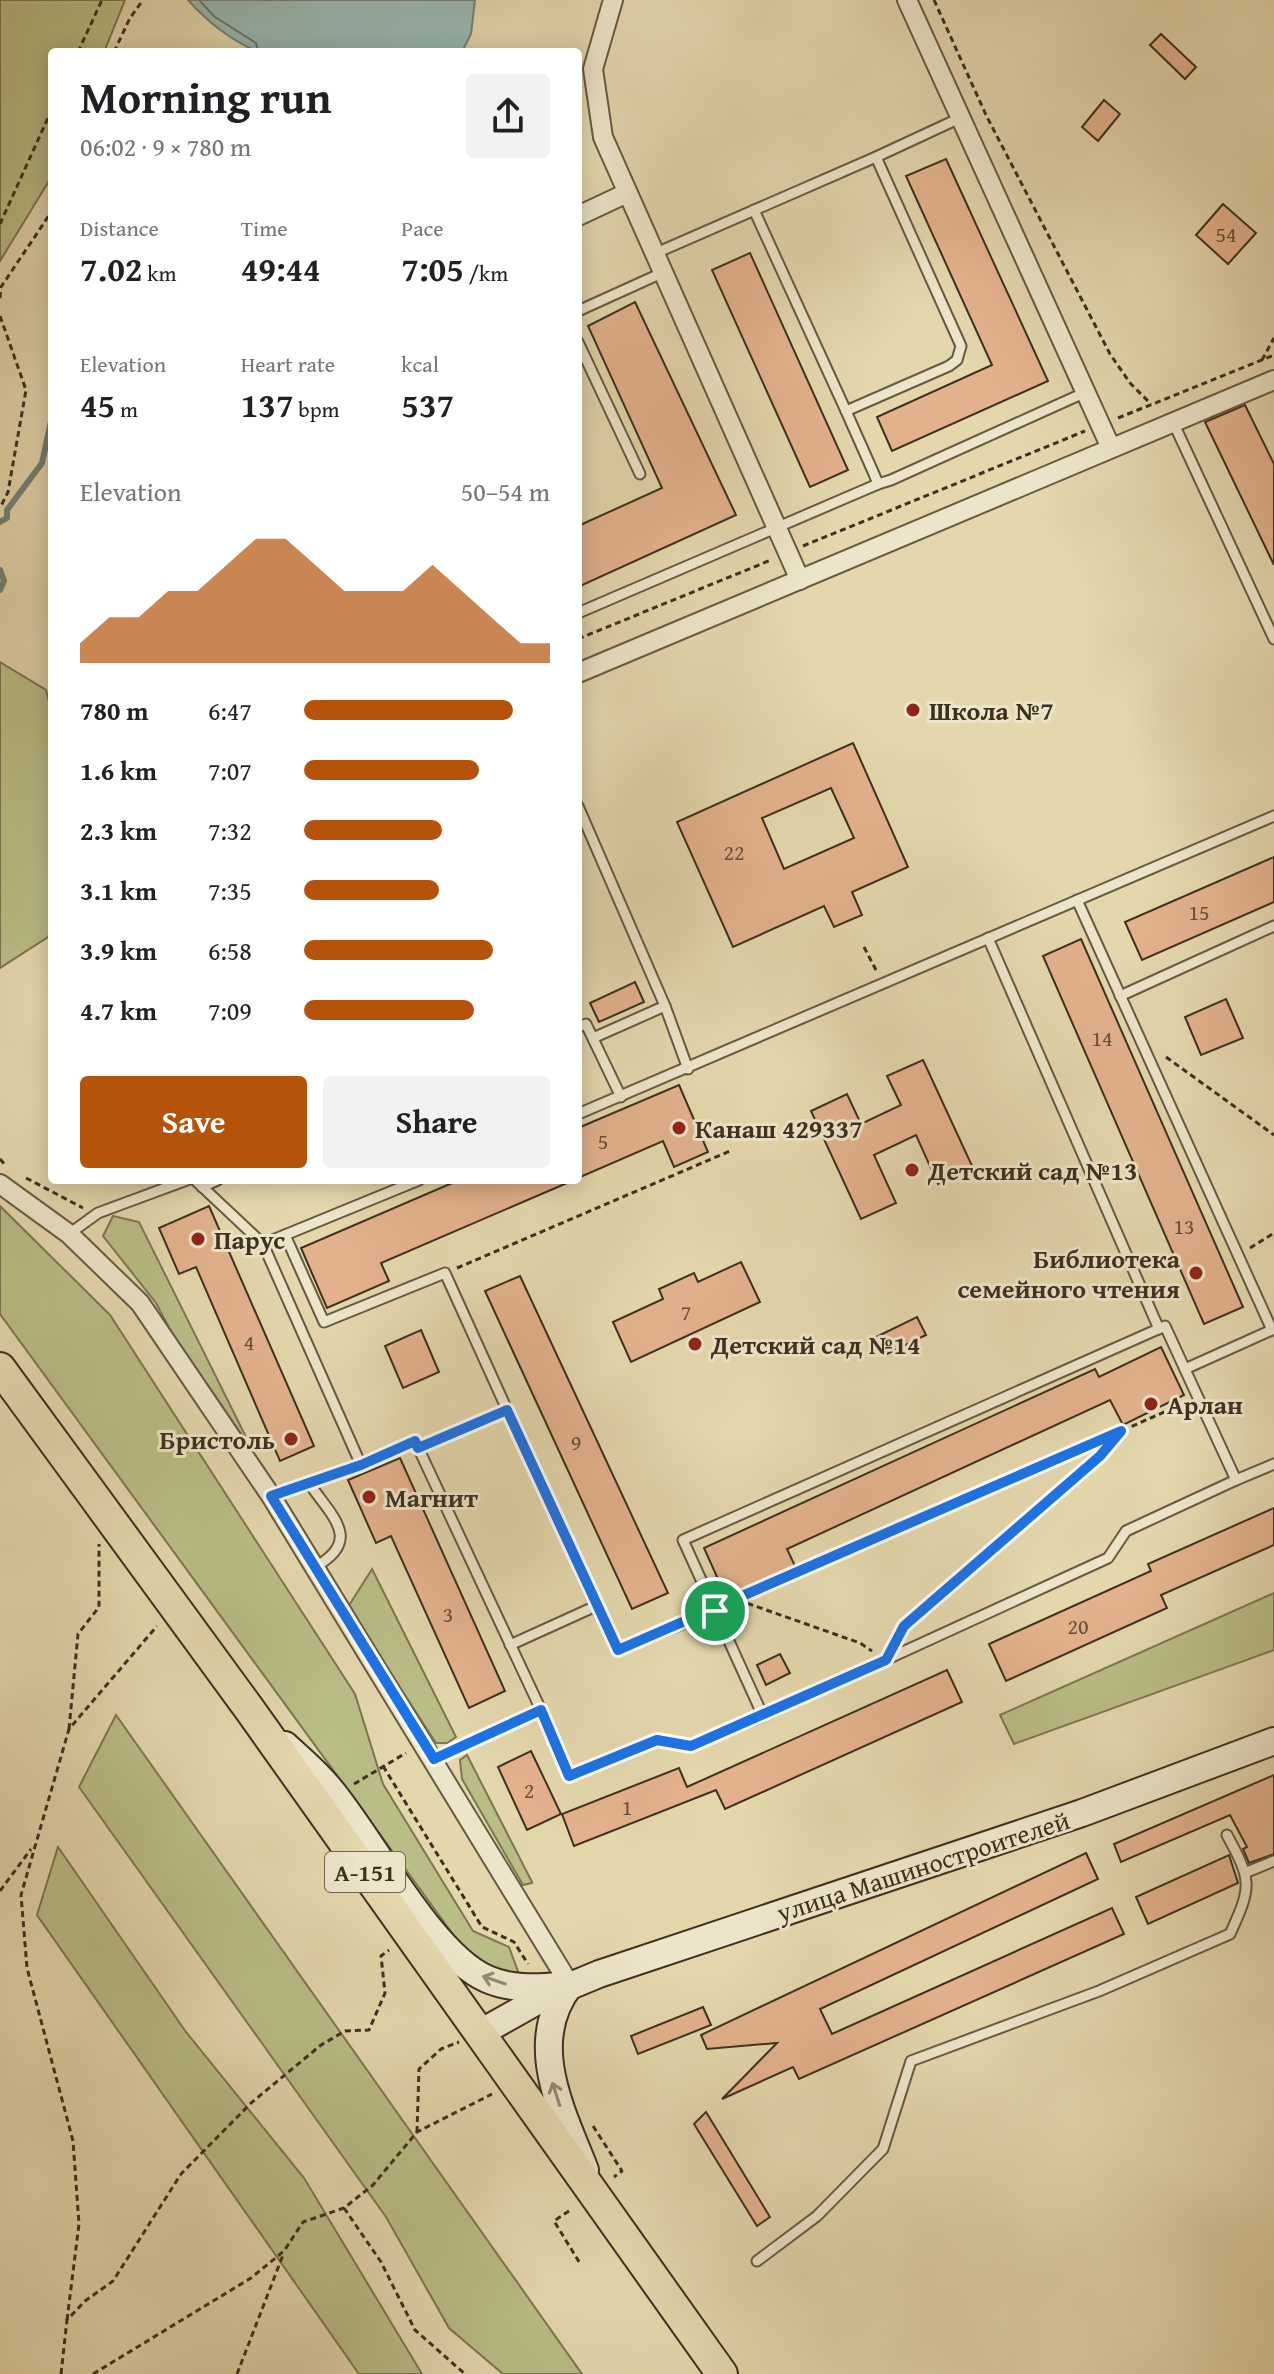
<!DOCTYPE html>
<meta charset="utf-8">
<style>
body{margin:0;font-family:"Gentium Book Plus",serif;background:#f2f2f2;color:#202124;height:100vh;display:flex;flex-direction:column;font-size:30px;white-space:nowrap}
*{box-sizing:border-box;margin:0}
p{font-size:26px;color:#757577}
.icon{flex:none;width:44px;height:44px;fill:none;stroke:currentColor;stroke-width:2;stroke-linecap:round;stroke-linejoin:round}
.map{position:relative;flex:1;overflow:hidden}
.sheet{position:absolute;left:48px;top:48px;width:534px;height:1136px;display:flex;flex-direction:column;background:#fff;border-radius:8px;box-shadow:0 4px 20px #0003}
.sheet>*{flex:none}
.pin{position:absolute;display:grid;place-items:center;width:68px;height:68px;color:#fff;margin:-34px;border:4px solid #fff;border-radius:50%;box-shadow:0 2px 8px #0007}
.round{display:grid;place-items:center;flex:none;width:84px;height:84px;border-radius:8px;background:#f2f2f2}
.headline{display:flex;align-items:center;justify-content:space-between;height:136px;padding:0 32px}
h1{font-size:44px;font-weight:800;line-height:60px}
.metrics{display:grid;grid-template-columns:repeat(3,1fr);gap:12px;height:136px;padding:8px 32px}
.metrics div{display:grid;align-content:center}
.metrics b{font-size:34px;font-weight:800}
.metrics small{font-size:22px;font-weight:400}
.metrics p{font-size:22px}
.chart{height:224px;padding:16px 32px}
.chart p{display:flex;justify-content:space-between}
.chart svg{width:100%;height:144px;margin-top:8px;fill:#b45309;opacity:.7}
.action{display:flex;gap:16px;margin-top:auto;padding:16px 32px}
.action a{flex:1;height:92px;border-radius:8px;background:#b45309;color:#fff;font-size:32px;font-weight:800;line-height:92px;text-align:center}
.action a+a{background:#f2f2f2;color:#202124}
ul{padding:0 32px;list-style:none;font-size:26px}
li{display:grid;grid-template-columns:128px 96px 1fr;align-items:center;height:60px}
li i{height:20px;border-radius:10px;background:#b45309}
.map>svg:first-child{display:block}
</style>
<div class="map">
<svg width="1274" height="2374" viewBox="0 0 1274 2374">
<rect width="100%" height="100%" fill="#e4d7ac"/>
<filter id="stains"><feTurbulence type="fractalNoise" baseFrequency=".0025" numOctaves="4"/><feColorMatrix values="0 0 0 0 .2 0 0 0 0 .09 0 0 0 0 .02 0 0 0 .5 -.17"/></filter>
<radialGradient id="worn" r=".72"><stop offset=".6" stop-color="#630" stop-opacity="0"/><stop offset="1" stop-color="#630" stop-opacity=".3"/></radialGradient>
<g fill="#babd86" stroke="#7c7652" stroke-width="2">
<path d="M 0,0 L 125,0 L 104,52 L 52,52 L 52,176 L 0,261 Z"/>
<path d="M 0,662 L 46,690 L 52,714 L 52,927 L 48,937 L 0,968 Z"/>
<path d="M 0,1206 L 110,1315 L 355,1694 L 383,1784 L 473,1931 L 509,1947 L 519,1974 L 513,1976 L 474,1963 L 0,1314 Z"/>
<path d="M 113,1216 L 139,1222 L 248,1441 L 240,1441 L 183,1354 L 156,1303 L 103,1236 Z"/>
<path d="M 372,1569 L 456,1737 L 447,1743 L 436,1743 L 348,1607 Z"/>
<path d="M 1274,1593 L 1274,1650 L 1014,1744 L 1000,1715 Z"/>
<path d="M 116,1715 L 582,2374 L 503,2374 L 449,2328 L 386,2217 L 79,1787 Z"/>
<path d="M 467,1755 L 532,1882 L 532,1883 L 523,1885 L 462,1779 L 460,1760 Z"/>
<path d="M 58,1847 L 186,2032 L 304,2178 L 422,2374 L 359,2374 L 37,1915 Z"/>
</g>
<path fill="#97b8b2" stroke="#738277" stroke-width="2" d="M 188,0 L 475,0 L 471,34 L 462,52 L 258,52 C 229,39 209,23 188,0 Z"/>
<g fill="none" stroke-linecap="round" stroke-linejoin="round">
<path stroke="#6a7468" stroke-width="2" d="M 199,0 L 215,17 L 256,43 L 258,52"/>
<g stroke="#738277" stroke-width="6">
<path d="M 0,522 L 7,518 L 7,510 L 42,463 L 52,417"/>
<path d="M 0,570 L 4,581 L 0,590"/>
</g>
</g>
<g fill="#e3b28d" stroke="#3d301f" stroke-width="2" fill-rule="evenodd">
<path d="M 1161,34 L 1196,67 L 1185,79 L 1150,45 Z"/>
<path d="M 1104,100 L 1120,114 L 1098,141 L 1082,127 Z"/>
<path d="M 946,159 L 1048,381 L 892,451 L 877,417 L 992,365 L 906,176 Z"/>
<path d="M 1223,204 L 1256,233 L 1228,264 L 1196,235 Z"/>
<path d="M 750,253 L 848,470 L 810,487 L 712,270 Z"/>
<path d="M 635,302 L 736,515 L 578,587 L 578,526 L 662,488 L 588,326 Z"/>
<path d="M 1245,405 L 1274,464 L 1274,565 L 1205,422 Z"/>
<path d="M 853,743 L 908,867 L 852,892 L 862,915 L 834,927 L 824,906 L 733,947 L 677,822 ZM 831,788 L 854,838 L 784,869 L 762,818 Z"/>
<path d="M 1274,857 L 1274,902 L 1142,960 L 1125,922 Z"/>
<path d="M 1081,939 L 1243,1307 L 1204,1324 L 1043,956 Z"/>
<path d="M 635,982 L 644,1002 L 599,1022 L 590,1003 Z"/>
<path d="M 1226,999 L 1243,1038 L 1201,1055 L 1185,1017 Z"/>
<path d="M 923,1060 L 973,1168 L 938,1184 L 916,1135 L 874,1155 L 896,1203 L 861,1219 L 811,1111 L 847,1094 L 861,1124 L 901,1105 L 887,1076 Z"/>
<path d="M 679,1085 L 708,1152 L 674,1167 L 663,1141 L 578,1178 L 578,1128 Z"/>
<path d="M 459,1180 L 574,1180 L 381,1263 L 389,1281 L 327,1308 L 301,1248 Z"/>
<path d="M 209,1206 L 314,1446 L 280,1461 L 196,1267 L 179,1274 L 159,1228 Z"/>
<path d="M 741,1262 L 760,1302 L 631,1362 L 613,1322 L 663,1299 L 659,1289 L 694,1273 L 698,1282 Z"/>
<path d="M 520,1276 L 668,1593 L 632,1609 L 485,1291 Z"/>
<path d="M 917,1317 L 926,1335 L 883,1356 L 874,1338 Z"/>
<path d="M 421,1330 L 439,1372 L 403,1388 L 385,1346 Z"/>
<path d="M 1161,1347 L 1184,1395 L 1123,1425 L 1110,1400 L 787,1549 L 795,1566 L 726,1597 L 704,1548 L 1095,1369 L 1099,1377 Z"/>
<path d="M 400,1458 L 505,1691 L 469,1708 L 391,1536 L 376,1543 L 348,1480 Z"/>
<path d="M 1274,1508 L 1274,1545 L 1161,1595 L 1167,1608 L 1006,1681 L 989,1644 L 1151,1571 L 1148,1564 Z"/>
<path d="M 780,1654 L 790,1673 L 766,1685 L 757,1665 Z"/>
<path d="M 947,1670 L 962,1702 L 725,1809 L 716,1790 L 574,1846 L 562,1814 L 679,1768 L 687,1787 Z"/>
<path d="M 531,1751 L 561,1814 L 527,1830 L 498,1767 Z"/>
<path d="M 1274,1775 L 1274,1854 L 1249,1863 L 1243,1849 L 1247,1847 L 1230,1815 L 1121,1862 L 1114,1844 Z"/>
<path d="M 1086,1853 L 1098,1879 L 820,2009 L 832,2034 L 1112,1908 L 1124,1934 L 799,2079 L 793,2067 L 722,2099 L 777,2043 L 707,2049 L 701,2035 Z"/>
<path d="M 1229,1855 L 1238,1883 L 1148,1924 L 1136,1897 Z"/>
<path d="M 703,2007 L 711,2025 L 638,2054 L 631,2036 Z"/>
<path d="M 706,2112 L 770,2217 L 757,2226 L 694,2124 Z"/>
</g>
<g fill="none" stroke-linecap="round" stroke-linejoin="round">
<g stroke="#675a42" stroke-width="13">
<g id="service">
<path d="M 960,118 L 876,157 L 961,346 L 957,360 L 949,366 L 846,411 L 874,474 L 878,484 L 891,480 L 1086,392"/>
<path d="M 754,210 L 846,411"/>
<path d="M 656,253 L 876,157"/>
<path d="M 578,311 L 664,272"/>
<path d="M 578,342 L 640,474"/>
<path d="M 1173,422 L 1274,639"/>
<path d="M 578,613 L 878,484"/>
<path d="M 578,806 L 665,1006 L 593,1038"/>
<path d="M 1077,900 L 1272,1330"/>
<path d="M 988,938 L 1159,1329"/>
<path d="M 1120,996 L 1274,926"/>
<path d="M 665,1006 L 688,1069"/>
<path d="M 578,1027 L 586,1024 L 621,1097"/>
<path d="M 578,1114 L 1274,816"/>
<path d="M 195,1180 L 263,1244 L 419,1180"/>
<path d="M 202,1187 L 218,1180"/>
<path d="M 69,1234 L 98,1213 L 187,1180"/>
<path d="M 285,1235 L 324,1322 L 445,1273 L 596,1606 L 510,1645"/>
<path d="M 263,1244 L 361,1465"/>
<path d="M 1185,1369 L 1274,1329"/>
<path d="M 309,1483 C 332,1517 363,1540 315,1567"/>
<path d="M 271,1496 L 361,1465 L 415,1441 L 541,1710"/>
<path d="M 596,1606 L 618,1650 L 715,1611"/>
<path d="M 763,1716 L 1108,1558 L 1126,1531 L 1236,1480"/>
<path d="M 434,1759 L 541,1710 L 569,1776 L 657,1740 L 691,1746 L 763,1716 L 683,1540 L 1165,1326 L 1236,1480 L 1274,1464"/>
<path d="M 1247,1872 L 1274,1861"/>
<path d="M 757,2261 L 817,2216 L 883,2149 L 911,2061 L 1099,1991 L 1230,1934 C 1252,1886 1252,1881 1227,1835"/>
</g>
</g>
<g stroke="#675a42" stroke-width="22">
<g id="minor">
<path d="M 613,0 L 593,69 L 603,137 L 800,580"/>
<path d="M 907,0 L 1111,448"/>
<path d="M 578,216 L 627,193"/>
<path d="M 578,673 L 1274,380"/>
<path d="M 0,1184 L 69,1234 L 140,1303 L 271,1496 L 570,1985"/>
</g>
</g>
<g stroke="#3d301f" stroke-width="30">
<g id="secondary">
<path d="M 285,1745 C 300,1759 316,1772 329,1788 C 371,1837 430,1954 487,1979 C 510,1989 535,1988 559,1986"/>
<path d="M 570,1985 C 525,2042 562,2111 585,2170"/>
<path d="M 480,2033 L 546,1996 L 599,1974 L 1082,1813 L 1274,1741"/>
</g>
</g>
<g stroke="#3d301f" stroke-width="34">
<path id="trunk" d="M 0,1368 L 250,1710 L 722,2374"/>
</g>
<g stroke="#3d301f" stroke-width="3" stroke-dasharray="6 4" stroke-linecap="butt">
<path d="M 934,0 L 986,115 L 1110,354 L 1130,383 L 1151,404"/>
<path d="M 78,52 L 102,0"/>
<path d="M 114,52 L 130,18 L 143,0"/>
<path d="M 0,224 L 52,109"/>
<path d="M 0,298 L 1,287 L 52,211"/>
<path d="M 0,316 L 26,390 L 8,492 L 0,508"/>
<path d="M 1262,360 L 1274,338"/>
<path d="M 1118,418 L 1274,355"/>
<path d="M 803,546 L 1085,431"/>
<path d="M 578,639 L 771,560"/>
<path d="M 864,947 L 876,970"/>
<path d="M 1166,1057 L 1274,1135"/>
<path d="M 0,1159 L 6,1166"/>
<path d="M 26,1178 L 83,1208"/>
<path d="M 1250,1248 L 1274,1233"/>
<path d="M 457,1268 L 730,1151"/>
<path d="M 432,1442 L 495,1415"/>
<path d="M 738,1600 L 860,1643 L 872,1651"/>
<path d="M 729,1604 L 1187,1402"/>
<path d="M 897,1640 L 904,1626 L 1100,1456 L 1119,1434"/>
<path d="M 69,1729 L 78,1634 L 99,1607 L 99,1544"/>
<path d="M 383,1766 L 482,1927 L 514,1942 L 528,1964"/>
<path d="M 354,1784 L 406,1753"/>
<path d="M 0,1891 L 31,1849"/>
<path d="M 593,2126 L 622,2171 L 614,2177"/>
<path d="M 417,2132 L 419,2069 L 441,2049 L 459,2042"/>
<path d="M 344,2208 L 381,2262 L 415,2330 L 465,2374"/>
<path d="M 569,2211 L 554,2221 L 581,2265"/>
<path d="M 67,2320 L 79,2224 L 73,2141 L 27,1968 L 21,1895 L 69,1729 L 157,1626"/>
<path d="M 61,2374 L 67,2320 L 85,2301 L 113,2281 L 181,2174 L 251,2103 L 321,2045 L 345,2031 L 369,2030 L 385,1993 L 381,1956 L 389,1950"/>
<path d="M 93,2374 L 251,2278 L 284,2251 L 303,2222 L 344,2208 L 373,2185 L 417,2132 L 492,2094"/>
<path d="M 237,2374 L 283,2255"/>
</g>
<use href="#service" stroke="#ede5c9" stroke-width="9"/>
<use href="#minor" stroke="#ede5c9" stroke-width="18"/>
<use href="#secondary" stroke="#ede5c9" stroke-width="26"/>
<use href="#trunk" stroke="#e4d7ac" stroke-width="30"/>
</g>
<defs><path id="oneway-shaft" d="M-6 0H5M1.5-3L5.5 0L1.5 3" fill="none" stroke-width="1.6" stroke-linecap="round" stroke-linejoin="round" transform="scale(2)"/></defs>
<g stroke="#958a74">
<use href="#oneway-shaft" transform="translate(494 1980) rotate(-161)"/>
<use href="#oneway-shaft" transform="translate(556 2094) rotate(-108)"/>
</g>
<g fill="none" stroke-linecap="round" stroke-linejoin="round">
<g stroke="#fff" stroke-width="16">
<path id="route" d="M 507,1410 L 618,1650 L 1121,1431 L 1100,1456 L 904,1626 L 886,1660 L 691,1746 L 657,1740 L 569,1776 L 541,1710 L 434,1759 L 271,1496 L 361,1465 L 415,1441 L 418,1448 Z"/>
</g>
<use href="#route" stroke="#1a73e8" stroke-width="10"/>
</g>
<g fill="#8f2418" stroke="#ede5c9" stroke-width="3">
<circle cx="913" cy="710" r="8"/>
<circle cx="679" cy="1128" r="8"/>
<circle cx="912" cy="1170" r="8"/>
<circle cx="198" cy="1239" r="8"/>
<circle cx="1196" cy="1273" r="8"/>
<circle cx="695" cy="1344" r="8"/>
<circle cx="1151" cy="1404" r="8"/>
<circle cx="291" cy="1439" r="8"/>
<circle cx="369" cy="1497" r="8"/>
</g>
<g text-anchor="middle" dominant-baseline="central" stroke-width="6" stroke-linejoin="round" paint-order="stroke">
<g font-size="22" fill="#66503a">
<text x="1226" y="234">54</text>
<text x="734" y="852">22</text>
<text x="1199" y="912">15</text>
<text x="1102" y="1038">14</text>
<text x="603" y="1141">5</text>
<text x="1184" y="1226">13</text>
<text x="686" y="1312">7</text>
<text x="249" y="1342">4</text>
<text x="576" y="1442">9</text>
<text x="448" y="1614">3</text>
<text x="1078" y="1626">20</text>
<text x="529" y="1790">2</text>
<text x="627" y="1807">1</text>
</g>
<rect fill="#ede5c9" stroke="#726652" stroke-width="2" x="325" y="1852" width="80" height="40" rx="6"/>
<g font-size="24" font-weight="bold" fill="#3d301f">
<text x="365" y="1872">А-151</text>
</g>
<g font-size="26" font-weight="bold" fill="#3d301f" stroke="#ede5c9" text-anchor="start">
<text x="929" y="710">Школа №7</text>
<text x="695" y="1128">Канаш 429337</text>
<text x="928" y="1170">Детский сад №13</text>
<text x="214" y="1239">Парус</text>
<text x="1180" y="1258" text-anchor="end">Библиотека<tspan x="1180" dy="30">семейного чтения</tspan></text>
<text x="711" y="1344">Детский сад №14</text>
<text x="1167" y="1404">Арлан</text>
<text x="275" y="1439" text-anchor="end">Бристоль</text>
<text x="385" y="1497">Магнит</text>
</g>
<g font-size="26" fill="#3d301f" stroke="#ede5c9">
<text transform="translate(923 1866) rotate(-18)">улица Машиностроителей</text>
</g>
</g>
<rect width="100%" height="100%" filter="url(#stains)"/>
<rect width="100%" height="100%" fill="url(#worn)"/>
</svg>
<div class="pin" style="left:715px;top:1611px;background:#1e9e55"><svg class="icon" aria-label="arrive" viewBox="0 0 24 24"><path d="M6 21V4h12l-3 4 3 4H6"/></svg></div>
<section class="sheet">
<div class="headline"><div><h1>Morning run</h1><p>06:02 · 9 × 780 m</p></div><a class="round"><svg class="icon" aria-label="share" viewBox="0 0 24 24"><path d="M12 15V3M7 8l5-5 5 5M5 13v7h14v-7"/></svg></a></div>
<div class="metrics">
<div><p>Distance</p><b>7.02<small> km</small></b></div>
<div><p>Time</p><b>49:44</b></div>
<div><p>Pace</p><b>7:05<small> /km</small></b></div>
</div>
<div class="metrics">
<div><p>Elevation</p><b>45<small> m</small></b></div>
<div><p>Heart rate</p><b>137<small> bpm</small></b></div>
<div><p>kcal</p><b>537</b></div>
</div>
<div class="chart"><p><span>Elevation</span>50–54 m</p>
<svg viewBox="0 0 160 44" preserveAspectRatio="none"><path d="M0 44V38L10 30L20 30L30 22L40 22L50 14L60 6L70 6L80 14L90 22L100 22L110 22L120 14L130 22L140 30L150 38L160 38V44z"/></svg>
</div>
<ul>
<li><b>780 m</b>6:47<i style="width:85%"></i></li>
<li><b>1.6 km</b>7:07<i style="width:71%"></i></li>
<li><b>2.3 km</b>7:32<i style="width:56%"></i></li>
<li><b>3.1 km</b>7:35<i style="width:55%"></i></li>
<li><b>3.9 km</b>6:58<i style="width:77%"></i></li>
<li><b>4.7 km</b>7:09<i style="width:69%"></i></li>
</ul>
<div class="action"><a>Save</a><a>Share</a></div>
</section>
</div>
